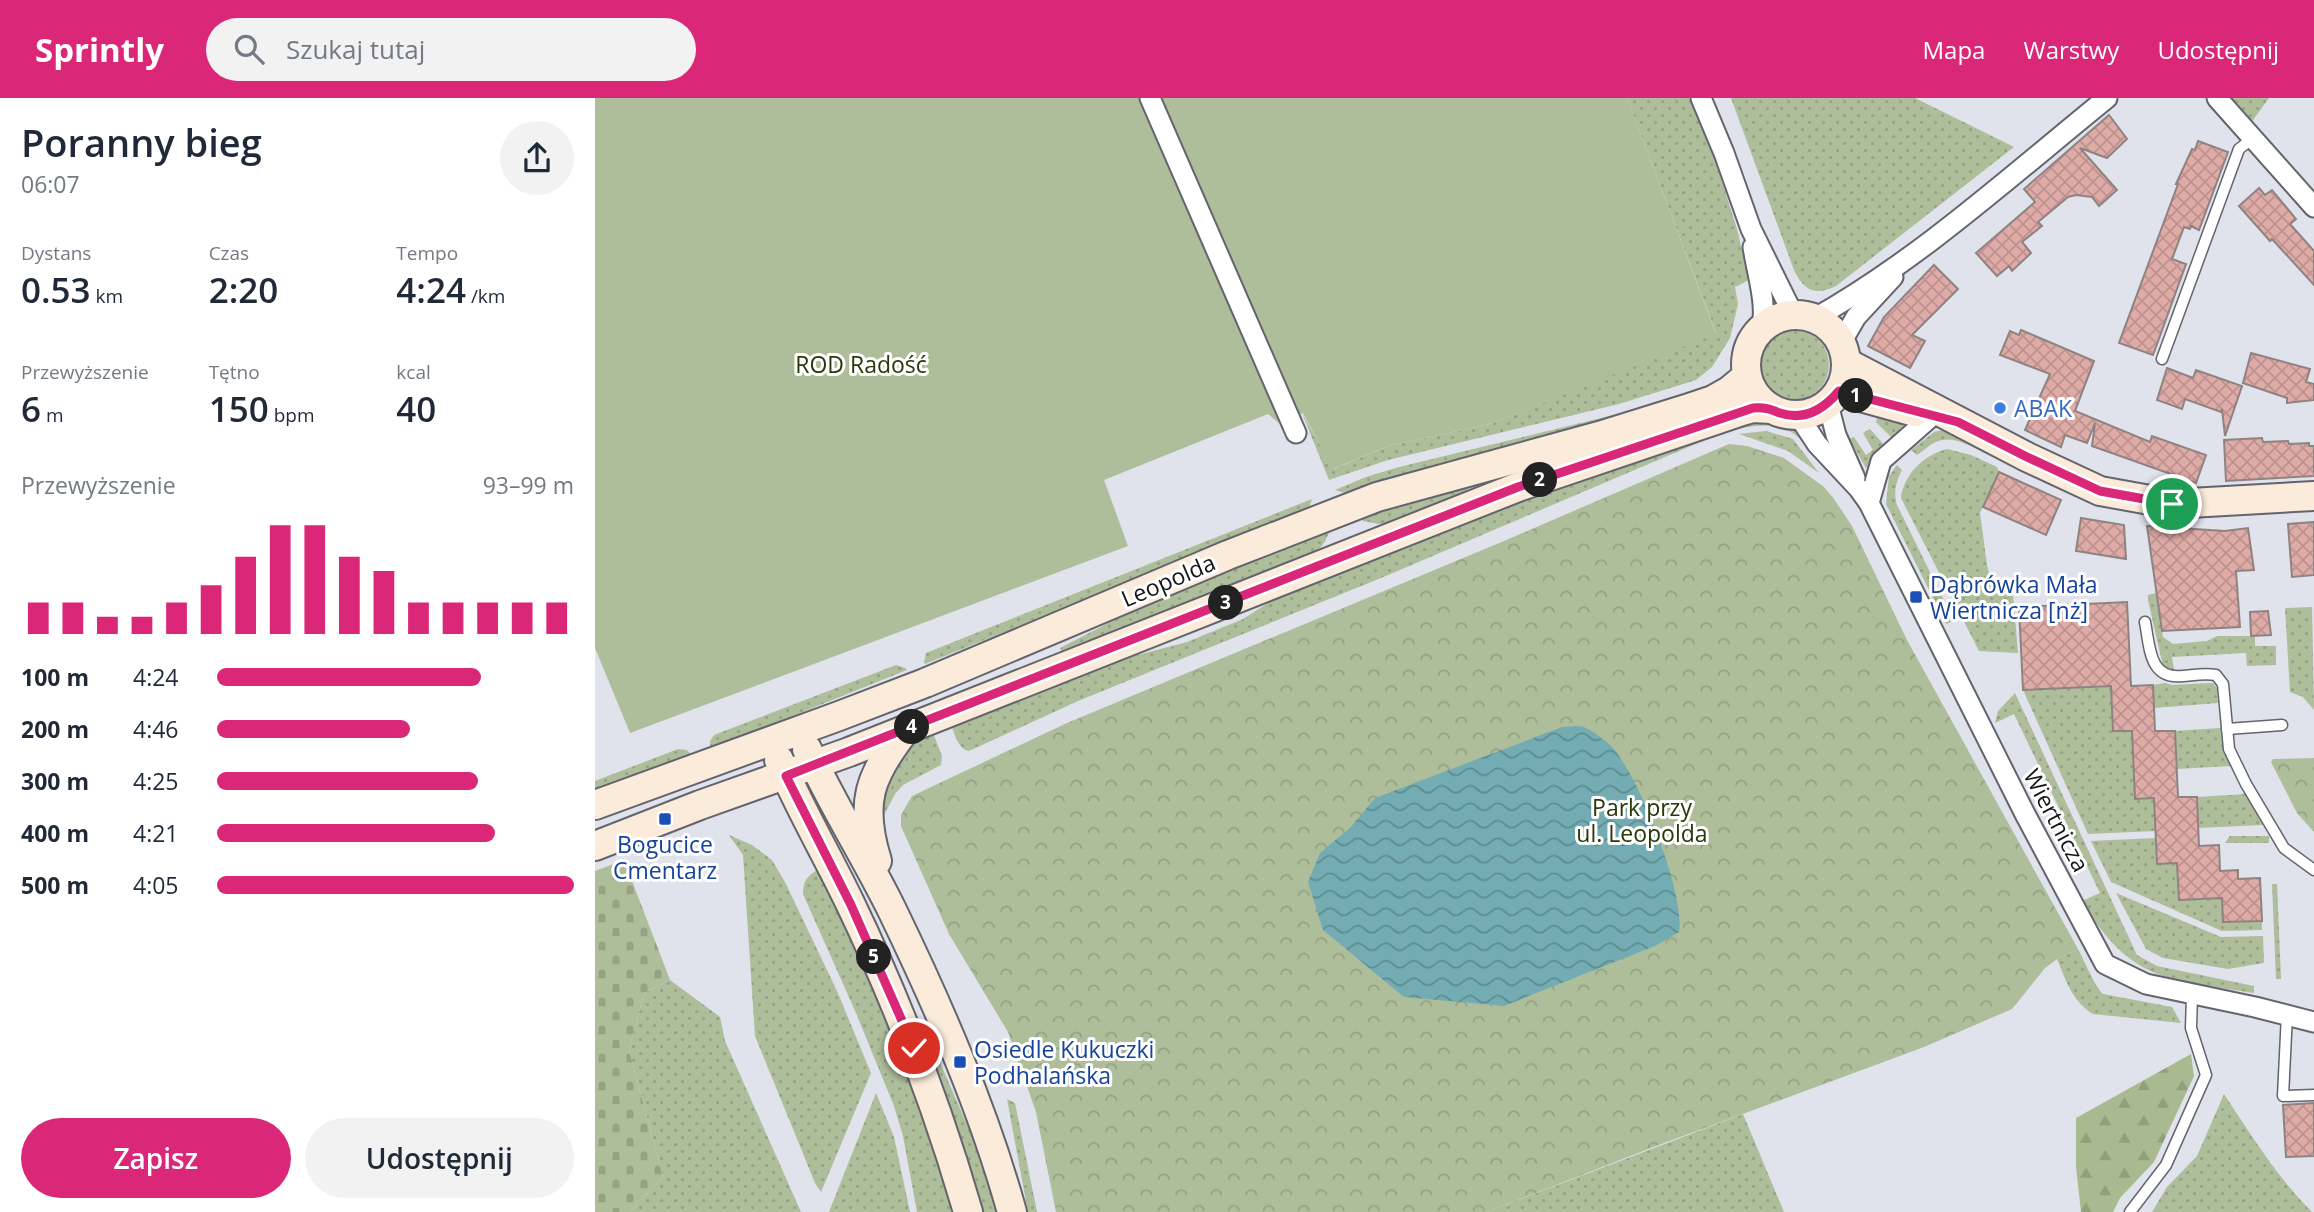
<!DOCTYPE html>
<html lang="pl">
<meta charset="utf-8">
<style>
body{margin:0;font-family:"Open Sans",sans-serif;background:#f2f2f3;color:#1f2937;height:100vh;display:flex;flex-direction:column;font-size:26px;white-space:nowrap}
*{box-sizing:border-box;margin:0}
p{font-size:23px;color:#747a83}
.icon{flex:none;width:38px;height:38px;fill:none;stroke:currentColor;stroke-width:2;stroke-linecap:round;stroke-linejoin:round}
.map{position:relative;flex:1;overflow:hidden}
.drawer{display:flex;flex-direction:column;background:#fff;width:595px}
.drawer>*{flex:none}
.pin{position:absolute;display:grid;place-items:center;width:60px;height:60px;color:#fff;margin:-30px;border:4px solid #fff;border-radius:50%;box-shadow:0 2px 7px #0007}
.km{position:absolute;width:35px;height:35px;margin:-18px;border-radius:50%;background:#222;color:#fff;font-size:19px;line-height:35px;text-align:center}
.round{display:grid;place-items:center;flex:none;width:74px;height:74px;border-radius:37px;background:#f2f2f3}
.headline{display:flex;align-items:center;justify-content:space-between;height:119px;padding:0 21px}
h1{font-size:38px;font-weight:600;line-height:52px}
.metrics{display:grid;grid-template-columns:repeat(3,1fr);gap:10px;height:119px;padding:7px 21px}
.metrics div{display:grid;align-content:center}
.metrics b{font-size:35px;font-weight:600}
.metrics small{font-size:19px;font-weight:400}
.metrics p{font-size:19px}
.chart{height:196px;padding:14px 21px}
.chart p{display:flex;justify-content:space-between}
.chart svg{width:100%;height:126px;margin-top:7px;stroke:#db2777;stroke-width:6}
.action{display:flex;gap:14px;margin-top:auto;padding:14px 21px}
.action a{flex:1;height:80px;border-radius:42px;background:#db2777;color:#fff;font-size:28px;font-weight:600;line-height:80px;text-align:center}
.action a+a{background:#f2f2f3;color:#1f2937}
ul{padding:0 21px;list-style:none;font-size:23px}
li{display:grid;grid-template-columns:112px 84px 1fr;align-items:center;height:52px}
li i{height:18px;border-radius:9px;background:#db2777}
header{display:flex;align-items:center;gap:42px;box-sizing:border-box;height:98px;padding:0 35px;background:#db2777;color:#fff}
header strong{font-size:33px}
nav{display:flex;gap:38px;margin-inline-start:auto;font-size:24px}
.search{width:490px;height:63px;background:#f2f2f3;display:flex;align-items:center;gap:18px;box-sizing:border-box;padding:0 24px;border-radius:38px;color:#747a83;font-size:26px}
main{display:flex;flex:1;min-height:0}
.map>svg:first-child{display:block}
</style>
<header>
<strong>Sprintly</strong>
<div class="search"><svg class="icon" aria-label="search" viewBox="0 0 24 24"><circle cx="10" cy="10" r="6"/><path d="M15 15l6 6"/></svg>Szukaj tutaj</div>
<nav><a>Mapa</a><a>Warstwy</a><a>Udostępnij</a></nav>
</header>
<main>
<section class="drawer">
<div class="headline"><div><h1>Poranny bieg</h1><p>06:07</p></div><a class="round"><svg class="icon" aria-label="share" viewBox="0 0 24 24"><path d="M12 15V3M7 8l5-5 5 5M5 13v7h14v-7"/></svg></a></div>
<div class="metrics">
<div><p>Dystans</p><b>0.53<small> km</small></b></div>
<div><p>Czas</p><b>2:20</b></div>
<div><p>Tempo</p><b>4:24<small> /km</small></b></div>
</div>
<div class="metrics">
<div><p>Przewyższenie</p><b>6<small> m</small></b></div>
<div><p>Tętno</p><b>150<small> bpm</small></b></div>
<div><p>kcal</p><b>40</b></div>
</div>
<div class="chart"><p><span>Przewyższenie</span>93–99 m</p>
<svg viewBox="0 0 160 44" preserveAspectRatio="none"><path d="M5 44V33M15 44V33M25 44V38M35 44V38M45 44V33M55 44V27M65 44V17M75 44V6M85 44V6M95 44V17M105 44V22M115 44V33M125 44V33M135 44V33M145 44V33M155 44V33"/></svg>
</div>
<ul>
<li><b>100 m</b>4:24<i style="width:74%"></i></li>
<li><b>200 m</b>4:46<i style="width:54%"></i></li>
<li><b>300 m</b>4:25<i style="width:73%"></i></li>
<li><b>400 m</b>4:21<i style="width:78%"></i></li>
<li><b>500 m</b>4:05<i style="width:100%"></i></li>
</ul>
<div class="action"><a>Zapisz</a><a>Udostępnij</a></div>
</section>
<div class="map">
<svg width="1719" height="1114" viewBox="0 0 1719 1114">
<defs>
<pattern id="grass-dots" width="8" height="8" patternUnits="userSpaceOnUse" patternTransform="scale(1.75)"><rect width="8" height="8" fill="#aebd9a"/><path d="M2 2h.1M6 6h.1" fill="none" stroke="#95a284" stroke-width="1.8" stroke-linecap="round"/></pattern>
<pattern id="forest-firs" width="22" height="20" patternUnits="userSpaceOnUse" patternTransform="scale(1.75)"><rect width="22" height="20" fill="#a9ba91"/><path d="M5 1l3.5 6h-7zM16 11l3.5 6h-7z" fill="#919f7c"/></pattern>
<pattern id="cemetery-stones" width="16" height="16" patternUnits="userSpaceOnUse" patternTransform="scale(1.75)"><rect width="16" height="16" fill="#aebd9a"/><path d="M2 7V4a2 2 0 0 1 4 0v3zM10 15v-3a2 2 0 0 1 4 0v3z" fill="#95a284"/></pattern>
<pattern id="park-crowns" width="20" height="18" patternUnits="userSpaceOnUse" patternTransform="scale(1.75)"><rect width="20" height="18" fill="#aebd9a"/><path d="M2 6a3 3 0 1 1 6 0M12 15a3 3 0 1 1 6 0" fill="none" stroke="#95a284"/></pattern>
<pattern id="water-waves" width="16" height="10" patternUnits="userSpaceOnUse" patternTransform="scale(1.75)"><rect width="16" height="10" fill="#73adb3"/><path d="M0 5q4-4 8 0t8 0" fill="none" stroke="#5d8c91"/></pattern>
<pattern id="building-cross-hatch" width="8" height="8" patternUnits="userSpaceOnUse" patternTransform="scale(1.75)"><rect width="8" height="8" fill="#deaba7"/><path d="M0 0l8 8M0 8l8-8" fill="none" stroke="#be928f"/></pattern>
</defs>
<rect width="100%" height="100%" fill="#e0e2ec"/>
<g fill="url(#grass-dots)">
<path d="M 1032,0 L 1094,0 L 1121,64 L 1142,131 L 1154,182 L 1140,189 L 1143,206 L 1135,240 L 1117,269 L 1101,282 L 1024,306 L 793,362 L 734,382 L 707,315 L 739,371 L 793,348 L 895,326 L 1121,235 Z"/>
<path d="M 1136,0 L 1320,0 L 1419,49 L 1241,188 C 1220,198 1209,193 1199,172 Z"/>
<path d="M 1635,0 L 1674,0 L 1656,25 Z"/>
<circle cx="1199" cy="267" r="35"/>
<path d="M 1098,293 L 1101,299 L 754,396 L 740,392 L 771,379 L 804,369 L 1039,312 Z"/>
<path d="M 1285,309 L 1316,319 L 1297,340 L 1281,324 Z"/>
<path d="M 1166,321 C 1186,324 1201,326 1212,344 L 1209,346 C 1192,323 1167,326 1142,331 L 1139,324 Z"/>
<path d="M 1275,331 L 1290,348 L 1279,365 L 1271,370 L 1254,341 L 1259,339 L 1271,357 L 1278,352 L 1268,335 Z"/>
<path d="M 1114,332 L 1117,339 L 786,480 L 483,603 L 374,653 C 363,651 360,636 356,627 L 520,563 L 592,544 L 648,521 L 681,500 L 988,375 Z"/>
<path d="M 1348,332 L 1355,332 L 1422,365 C 1395,366 1366,332 1341,344 C 1334,347 1328,353 1322,357 L 1316,352 L 1339,334 Z"/>
<path d="M 1171,333 L 1198,341 L 1224,375 L 1193,353 L 1144,336 Z"/>
<path d="M 1352,351 L 1376,357 L 1402,369 L 1404,374 L 1385,415 L 1392,467 L 1399,495 L 1418,497 L 1423,555 L 1384,553 L 1306,400 C 1309,376 1329,357 1352,351 Z"/>
<path d="M 1302,367 L 1307,372 C 1301,384 1299,392 1301,405 L 1359,523 L 1351,526 L 1291,406 L 1294,378 Z"/>
<path d="M 871,388 L 873,395 L 795,425 L 784,426 L 768,423 L 766,420 L 767,417 Z"/>
<path d="M 717,401 L 714,410 L 708,414 L 330,566 L 329,564 L 331,555 Z"/>
<path d="M 730,432 L 734,435 L 729,445 L 720,456 L 468,557 L 465,550 L 572,495 Z"/>
<path d="M 1561,495 L 1568,539 L 1578,546 L 1612,543 L 1622,538 L 1660,538 L 1660,548 L 1681,548 L 1681,567 L 1652,568 L 1651,555 L 1577,559 L 1579,573 L 1568,568 L 1553,502 L 1553,497 Z"/>
<path d="M 1717,509 L 1719,612 L 1708,599 L 1695,594 L 1690,510 Z"/>
<path d="M 301,567 L 310,570 L 312,572 L 115,651 L 115,643 L 119,637 Z"/>
<path d="M 1570,585 L 1577,587 L 1618,585 L 1622,590 L 1623,605 L 1559,610 L 1558,587 Z"/>
<path d="M 1516,588 L 1518,633 L 1537,633 L 1540,701 L 1559,700 L 1561,733 L 1493,736 L 1428,592 Z"/>
<path d="M 1420,595 L 1542,857 L 1562,868 L 1659,888 L 1659,895 C 1573,881 1536,885 1487,803 L 1505,795 L 1419,616 L 1400,625 L 1403,613 Z"/>
<path d="M 1625,630 L 1635,668 L 1582,671 L 1580,633 Z"/>
<path d="M 338,635 L 347,658 L 346,667 L 308,687 L 300,696 L 288,719 L 282,722 L 291,675 L 320,642 Z"/>
<path d="M 83,651 L 92,652 L 96,658 L 0,694 L 0,683 Z"/>
<path d="M 1651,696 L 1668,727 L 1603,730 L 1602,699 Z"/>
<path d="M 134,737 L 157,747 L 177,762 L 190,784 L 242,893 L 276,975 L 226,1094 L 220,1085 L 160,938 L 148,757 Z"/>
<path d="M 1635,738 L 1674,738 L 1674,745 L 1630,745 Z"/>
<path d="M 1561,740 L 1562,766 L 1582,765 L 1584,802 L 1627,800 L 1628,824 L 1667,823 L 1667,832 L 1627,833 L 1516,784 L 1496,743 Z"/>
<path d="M 224,771 L 297,928 L 361,1114 L 322,1114 L 308,1038 L 299,1008 L 261,915 L 208,796 C 208,783 212,778 224,771 Z"/>
<path d="M 1677,786 L 1682,786 L 1686,881 L 1681,881 Z"/>
<path d="M 1521,795 L 1626,839 L 1668,838 L 1669,865 L 1633,871 L 1568,860 L 1551,851 Z"/>
<path d="M 1483,851 C 1490,864 1499,887 1508,896 L 1577,909 L 1586,925 L 1498,916 C 1478,904 1471,883 1462,861 Z"/>
<path d="M 75,882 L 125,919 L 130,943 L 206,1114 L 35,1114 L 68,1079 L 34,952 L 49,895 Z"/>
<path d="M 336,944 L 388,1063 L 405,1114 L 387,1114 L 330,947 Z"/>
<path d="M 281,995 L 299,1039 L 315,1114 L 234,1114 Z"/>
<path d="M 1629,996 C 1656,1037 1682,1079 1717,1114 L 1557,1114 L 1572,1089 L 1602,1058 Z"/>
<path d="M 412,1001 L 420,1005 L 442,1114 L 433,1114 Z"/>
<path d="M 1148,1016 L 1189,1114 L 892,1114 Z"/>
</g>
<path fill="url(#forest-firs)" d="M 1596,956 L 1599,978 L 1559,1064 L 1525,1100 L 1518,1114 L 1486,1114 L 1481,1069 L 1481,1020 Z"/>
<path fill="url(#cemetery-stones)" d="M 29,762 L 75,882 L 49,895 L 34,952 L 68,1079 L 35,1114 L 0,1114 L 0,773 Z"/>
<g fill="url(#park-crowns)">
<path d="M 1134,346 L 1152,348 L 1189,360 L 1229,389 L 1239,401 L 1257,428 L 1312,542 L 1483,851 L 1462,861 L 1450,870 L 1417,911 L 1329,949 L 1069,1045 L 892,1114 L 461,1114 L 441,1014 L 413,934 L 354,836 L 306,728 L 306,717 L 317,698 L 472,625 L 909,443 Z"/>
<path d="M 1719,660 L 1719,734 L 1702,715 L 1676,664 L 1678,661 Z"/>
</g>
<path fill="#aebd9a" d="M 0,0 L 1032,0 L 1121,236 L 895,326 L 793,348 L 738,371 L 708,315 L 684,325 L 673,316 L 509,382 L 533,448 L 35,635 L 0,550 Z"/>
<path fill="url(#water-waves)" d="M 967,629 C 973,629 983,627 989,629 C 996,632 1010,642 1016,648 C 1043,675 1091,797 1084,834 L 1060,848 L 909,908 L 809,899 L 728,832 L 713,784 L 725,755 L 755,730 L 780,700 Z"/>
<g fill="url(#building-cross-hatch)" stroke="#8f8382" stroke-width="2">
<path d="M 1514,17 L 1532,41 L 1512,60 L 1485,50 L 1522,92 L 1504,108 L 1497,99 L 1481,97 L 1473,99 L 1443,124 L 1447,128 L 1427,144 L 1436,155 L 1417,173 L 1414,168 L 1402,178 L 1381,155 L 1440,104 L 1429,91 Z"/>
<path d="M 1603,43 L 1633,54 L 1604,132 L 1596,128 L 1595,131 L 1589,129 L 1577,161 L 1591,166 L 1558,257 L 1524,245 L 1583,86 L 1581,86 L 1597,51 L 1600,52 Z"/>
<path d="M 1664,90 L 1670,97 L 1677,92 L 1701,121 L 1695,126 L 1719,153 L 1719,187 L 1677,141 L 1675,143 L 1644,108 Z"/>
<path d="M 1339,167 L 1363,191 L 1317,237 L 1330,243 L 1315,270 L 1273,248 L 1289,219 Z"/>
<path d="M 1426,232 L 1499,263 L 1480,313 L 1555,344 L 1557,338 L 1611,357 L 1601,385 L 1497,348 L 1500,325 L 1492,345 L 1470,337 L 1466,349 L 1430,332 L 1455,276 L 1405,257 L 1415,233 L 1424,237 Z"/>
<path d="M 1656,255 L 1715,271 L 1711,284 L 1719,286 L 1719,302 L 1692,305 L 1692,300 L 1648,285 Z"/>
<path d="M 1572,270 L 1598,280 L 1601,272 L 1647,288 L 1630,338 L 1627,311 L 1626,314 L 1590,301 L 1587,311 L 1562,302 Z"/>
<path d="M 1667,340 L 1668,344 L 1693,343 L 1694,346 L 1714,345 L 1714,348 L 1719,348 L 1719,378 L 1631,383 L 1629,342 Z"/>
<path d="M 1404,374 L 1466,402 L 1451,437 L 1388,409 Z"/>
<path d="M 1486,420 L 1529,427 L 1531,461 L 1481,453 Z"/>
<path d="M 1719,424 L 1719,477 L 1697,479 L 1693,426 Z"/>
<path d="M 1552,428 L 1630,433 L 1653,430 L 1659,472 L 1641,473 L 1645,529 L 1567,533 Z"/>
<path d="M 1532,504 L 1536,588 L 1558,587 L 1560,633 L 1580,633 L 1583,699 L 1602,699 L 1604,748 L 1624,747 L 1625,773 L 1643,772 L 1643,781 L 1665,780 L 1667,823 L 1628,824 L 1627,800 L 1584,802 L 1582,765 L 1562,766 L 1559,700 L 1540,701 L 1537,633 L 1518,633 L 1516,588 L 1428,592 L 1424,509 Z"/>
<path d="M 1673,513 L 1676,537 L 1656,538 L 1655,514 Z"/>
<path d="M 1719,1005 L 1719,1058 L 1691,1059 L 1688,1007 Z"/>
</g>
<g fill="none" stroke-linecap="round" stroke-linejoin="round">
<g stroke="#63646d" stroke-width="13">
<g id="lane">
<path d="M 1567,261 L 1644,51 L 1658,40"/>
<path d="M 1550,524 C 1555,550 1554,582 1588,578 C 1600,577 1610,575 1621,577 L 1628,586 L 1634,651 L 1651,686 L 1689,750 L 1719,772"/>
<path d="M 1632,631 L 1687,627"/>
<path d="M 1692,916 L 1688,998 L 1719,997"/>
<path d="M 1535,1114 L 1571,1067 L 1611,977 L 1596,930 L 1597,897"/>
</g>
</g>
<g stroke="#63646d" stroke-width="23">
<g id="street">
<path d="M 555,0 L 701,335"/>
<path d="M 1106,0 L 1129,55 L 1156,131 L 1198,216"/>
<path d="M 1622,0 L 1719,109"/>
<path d="M 1158,149 C 1162,176 1172,204 1167,230"/>
<path d="M 1220,220 C 1325,161 1418,76 1512,0"/>
<path d="M 1246,245 L 1261,219 L 1298,179"/>
<path d="M 1233,306 L 1241,337 L 1260,380"/>
<path d="M 1203,317 L 1222,346 L 1264,391 L 1274,405 L 1430,716 L 1510,866 L 1551,886 L 1660,909 L 1719,924"/>
<path d="M 1274,405 L 1286,363 L 1337,318"/>
</g>
</g>
<g stroke="#63646d" stroke-width="32">
<g id="secondary">
<circle cx="1201" cy="267" r="50"/>
<path d="M 1252,265 L 1432,359 L 1505,393 L 1577,406 L 1719,398"/>
<path d="M 1244,293 L 1320,314"/>
<path d="M 212,651 C 237,706 270,757 297,812 C 344,909 388,1010 417,1114"/>
<path d="M 184,662 C 205,711 232,757 255,805 C 303,905 342,1007 373,1114"/>
<path d="M 0,707 L 244,618 L 330,585 L 633,457 L 782,399 L 1004,338 L 1094,310 L 1118,302 L 1134,293 L 1152,278"/>
<path d="M 0,748 L 105,707 L 254,654 L 923,389 L 1147,313 L 1158,310 L 1177,311"/>
<path d="M 282,763 C 264,705 274,678 311,631"/>
</g>
</g>
<use href="#lane" stroke="#fff" stroke-width="10"/>
<use href="#street" stroke="#fff" stroke-width="19"/>
<use href="#secondary" stroke="#faebda" stroke-width="28"/>
</g>
<g fill="none" stroke-linecap="round" stroke-linejoin="round">
<g stroke="#fff" stroke-width="14">
<path id="route" d="M 319,950 L 256,807 L 191,678 L 923,389 L 1158,310 C 1169,309 1175,311 1185,315 C 1209,323 1229,311 1244,293 L 1363,324 L 1432,359 L 1505,393 L 1577,406"/>
</g>
<use href="#route" stroke="#db2777" stroke-width="9"/>
</g>
<circle fill="#3f7fe0" stroke="#fff" stroke-width="2.5" cx="1405" cy="310" r="7"/>
<g fill="#1a4fb4" stroke="#fff" stroke-width="2.5">
<rect x="1314" y="492" width="14" height="14" rx="3.5"/>
<rect x="63" y="714" width="14" height="14" rx="3.5"/>
<rect x="358" y="957" width="14" height="14" rx="3.5"/>
</g>
<g text-anchor="middle" dominant-baseline="central" stroke-width="6" stroke-linejoin="round" paint-order="stroke">
<g font-size="23" fill="#283808" stroke="#fff">
<text x="266" y="266">ROD Radość</text>
<text x="1047" y="709">Park przy<tspan x="1047" dy="26">ul. Leopolda</tspan></text>
</g>
<g font-size="23" fill="#366cbe" stroke="#fff" text-anchor="start">
<text x="1419" y="310">ABAK</text>
</g>
<g font-size="23" fill="#141518" stroke="#fff">
<text transform="translate(573 482) rotate(-23)">Leopolda</text>
<text transform="translate(1462 722) rotate(62)">Wiertnicza</text>
</g>
<g font-size="23" fill="#164399" stroke="#fff" text-anchor="start">
<text x="1335" y="486">Dąbrówka Mała<tspan x="1335" dy="26">Wiertnicza [nż]</tspan></text>
<text x="70" y="746" text-anchor="middle">Bogucice<tspan x="70" dy="26">Cmentarz</tspan></text>
<text x="379" y="951">Osiedle Kukuczki<tspan x="379" dy="26">Podhalańska</tspan></text>
</g>
</g>
</svg>
<div class="pin" style="left:1577px;top:406px;background:#1e9e55"><svg class="icon" aria-label="arrive" viewBox="0 0 24 24"><path d="M6 21V4h12l-3 4 3 4H6"/></svg></div>
<div class="pin" style="left:319px;top:950px;background:#d93025"><svg class="icon" aria-label="check" viewBox="0 0 24 24"><path d="M5 12l5 5 9-10"/></svg></div>
<b class="km" style="left:1261px;top:298px">1</b>
<b class="km" style="left:945px;top:382px">2</b>
<b class="km" style="left:631px;top:505px">3</b>
<b class="km" style="left:317px;top:629px">4</b>
<b class="km" style="left:279px;top:859px">5</b>
</div>
</main>
